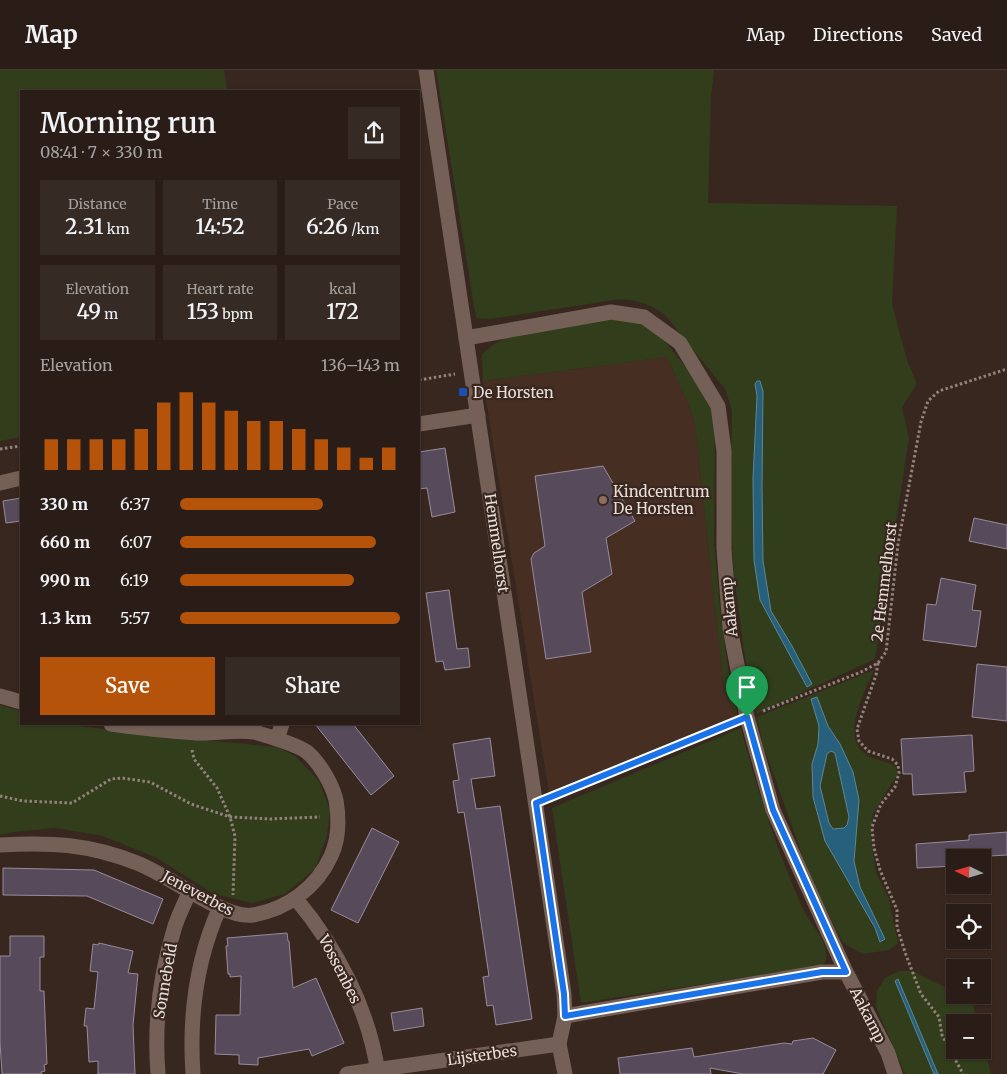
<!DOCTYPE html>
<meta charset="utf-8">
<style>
body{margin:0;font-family:Merriweather,serif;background:#362a24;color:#f1f3f6;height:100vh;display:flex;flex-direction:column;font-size:19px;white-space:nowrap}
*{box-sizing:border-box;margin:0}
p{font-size:16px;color:#a5a2a1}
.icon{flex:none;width:28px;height:28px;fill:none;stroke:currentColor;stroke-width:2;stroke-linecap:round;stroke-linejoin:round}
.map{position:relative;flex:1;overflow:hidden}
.drawer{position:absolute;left:20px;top:20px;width:400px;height:635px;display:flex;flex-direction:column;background:#2a1d17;border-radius:0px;box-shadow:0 1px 4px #0004,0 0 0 1px #463b36}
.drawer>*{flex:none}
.needle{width:32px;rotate:275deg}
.buttons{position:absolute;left:946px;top:779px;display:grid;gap:10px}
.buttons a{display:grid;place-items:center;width:45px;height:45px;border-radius:0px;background:#2a1d17;box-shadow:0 1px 4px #0004,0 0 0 1px #463b36;font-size:25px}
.pin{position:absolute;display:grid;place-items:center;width:42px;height:42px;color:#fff;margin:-51px -21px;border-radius:50% 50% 50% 0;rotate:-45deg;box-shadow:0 0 5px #0007}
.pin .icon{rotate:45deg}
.round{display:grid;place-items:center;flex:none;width:52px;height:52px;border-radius:0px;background:#362a24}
.headline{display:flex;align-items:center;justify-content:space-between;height:85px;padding:0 20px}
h1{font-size:28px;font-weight:600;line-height:38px}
.metrics{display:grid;grid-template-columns:repeat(3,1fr);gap:8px;height:85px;padding:5px 20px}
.metrics div{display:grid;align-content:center;border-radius:0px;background:#362a24;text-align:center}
.metrics b{font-size:21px;font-weight:600}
.metrics small{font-size:14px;font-weight:400}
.metrics p{font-size:14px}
.chart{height:140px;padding:10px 20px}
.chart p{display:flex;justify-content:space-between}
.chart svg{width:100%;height:90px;margin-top:5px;stroke:#b45309;stroke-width:6}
.action{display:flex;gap:10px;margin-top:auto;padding:10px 20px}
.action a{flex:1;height:58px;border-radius:0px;background:#b45309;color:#fff;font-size:20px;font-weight:600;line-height:58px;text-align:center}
.action a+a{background:#362a24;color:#f1f3f6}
ul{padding:0 20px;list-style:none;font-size:16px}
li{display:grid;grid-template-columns:80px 60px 1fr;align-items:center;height:38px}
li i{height:12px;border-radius:6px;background:#b45309}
header{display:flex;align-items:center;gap:30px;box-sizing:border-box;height:70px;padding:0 25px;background:#2a1d17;border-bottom:1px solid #463b36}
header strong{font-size:24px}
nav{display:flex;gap:28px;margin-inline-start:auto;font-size:18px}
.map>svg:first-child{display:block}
</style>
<header>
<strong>Map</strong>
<nav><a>Map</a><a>Directions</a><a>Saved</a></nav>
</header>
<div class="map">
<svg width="1007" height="1004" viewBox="0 0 1007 1004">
<rect width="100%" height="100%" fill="#38271f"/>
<path fill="#462e23" d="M 667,287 L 690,338 L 695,354 L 724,620 L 738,649 L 724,652 L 549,723 L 483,311 Z"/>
<g fill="#313d1b" fill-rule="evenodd">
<path d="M 0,0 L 224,0 L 227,21 L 21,21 L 21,367 L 0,371 Z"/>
<path d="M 436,0 L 714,0 L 711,27 L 708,133 L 897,136 L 892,234 L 907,290 L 917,314 L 902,337 L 909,368 L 875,589 L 756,644 L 744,582 L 734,504 L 730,440 L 732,341 L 729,331 L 725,319 L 666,246 C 650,234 634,228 614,230 L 490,249 L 476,248 Z"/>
<path d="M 617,247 L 638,250 L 664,270 L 705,321 L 715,349 L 714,472 L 720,539 L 728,598 L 738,649 L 724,620 L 695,354 L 690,338 L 667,287 L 483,311 L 482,284 L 493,275 L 515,263 Z"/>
<path d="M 874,600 C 865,622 841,664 864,683 C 873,691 887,690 896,697 L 897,705 L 873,744 L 871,767 L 876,803 L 889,829 L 898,873 L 889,880 L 863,884 L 843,873 L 810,807 L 762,672 L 757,647 ZM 817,627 L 828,656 L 840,674 L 853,702 L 859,730 L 854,791 L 860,817 L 885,869 L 881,872 L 856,824 L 840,798 L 812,694 L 818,674 L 819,656 L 811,629 Z"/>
<path d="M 0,635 L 21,641 L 21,654 L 73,654 L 87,657 L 153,665 L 277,677 L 295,686 L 319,711 L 330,740 L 327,766 L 315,799 L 285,824 L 252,833 L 214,824 L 157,788 L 103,766 L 55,758 L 14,762 L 0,765 Z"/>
<path d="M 741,658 C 757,720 777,781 803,839 C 811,856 832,874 825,893 L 819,896 L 581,933 L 552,738 Z"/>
<path d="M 831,681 L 835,683 L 849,747 L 847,755 L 844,758 L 833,759 L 829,753 L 820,716 L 827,684 Z"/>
<path d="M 899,901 L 912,901 L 955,922 L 955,925 L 961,925 L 972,930 L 977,952 L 955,952 L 955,980 L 982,980 L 983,972 L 991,1004 L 938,1004 L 898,909 L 895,911 L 934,1004 L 905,1004 L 876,937 L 877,921 L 885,908 Z"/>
</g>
<g fill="#26607a" stroke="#608696" fill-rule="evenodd">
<path d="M 757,311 L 760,311 L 763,321 L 762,416 L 763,491 L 771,541 L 792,576 L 812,614 L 807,617 L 760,530 L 754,490 L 753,409 L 757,326 L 755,314 Z"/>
<path d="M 817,627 L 828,656 L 840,674 L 853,702 L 859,730 L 854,791 L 860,817 L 885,869 L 880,872 L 875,858 L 825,771 L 813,727 L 812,694 L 818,674 L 819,656 L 811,629 ZM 831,681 L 835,683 L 849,747 L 847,755 L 844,758 L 833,759 L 829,753 L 820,716 L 827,684 Z"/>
<path d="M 898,909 L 938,1004 L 934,1004 L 895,911 Z"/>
</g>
<g fill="#574b5b" stroke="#988a9b">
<path d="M 445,378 L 455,442 L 432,447 L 427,418 L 419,419 L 419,382 Z"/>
<path d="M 603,396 L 635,451 L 606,468 L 612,504 L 582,522 L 591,582 L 546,589 L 531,489 L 534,483 L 545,476 L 535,406 Z"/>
<path d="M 21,428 L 21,451 L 6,453 L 3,431 Z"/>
<path d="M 974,448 L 1007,455 L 1007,479 L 969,471 Z"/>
<path d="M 941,508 L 976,515 L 972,540 L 981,541 L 976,577 L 923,570 L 927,534 L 936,535 Z"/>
<path d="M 449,520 L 457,579 L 468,578 L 470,597 L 445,600 L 443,591 L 436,592 L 426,523 Z"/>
<path d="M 977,594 L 1007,597 L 1007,651 L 972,647 Z"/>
<path d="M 315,654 L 353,654 L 394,706 L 371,725 Z"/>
<path d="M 972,665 L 974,701 L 964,702 L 966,722 L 913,725 L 912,704 L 903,704 L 901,669 Z"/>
<path d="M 490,668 L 495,706 L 471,709 L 476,739 L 500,736 L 532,949 L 496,955 L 493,935 L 487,936 L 483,907 L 489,906 L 470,779 L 464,742 L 458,743 L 453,711 L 459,710 L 453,674 Z"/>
<path d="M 372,758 L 399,772 L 358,853 L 331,840 Z"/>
<path d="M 1007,762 L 1007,785 L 955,788 L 954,796 L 917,798 L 916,774 L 969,770 L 969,765 Z"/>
<path d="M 3,798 L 94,800 L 163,829 L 153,854 L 87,826 L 3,825 Z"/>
<path d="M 287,863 L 288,871 L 289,871 L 293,918 L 316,908 L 344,973 L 312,986 L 309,979 L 258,988 L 258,995 L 239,994 L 239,985 L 215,984 L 216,945 L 240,945 L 241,906 L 230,907 L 230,904 L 228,904 L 226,876 L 228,876 L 227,868 Z"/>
<path d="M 10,866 L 44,866 L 44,887 L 40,887 L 40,921 L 44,921 L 47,994 L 44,995 L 45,1001 L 41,1002 L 42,1004 L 2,1004 L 0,972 L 0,886 L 10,886 Z"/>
<path d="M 99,873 L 133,881 L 128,903 L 138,904 L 133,955 L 135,1004 L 98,1004 L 98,991 L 89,992 L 87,956 L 84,956 L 86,938 L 94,939 L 98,902 L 90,901 L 93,874 L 98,875 Z"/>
<path d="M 422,938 L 424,956 L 394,961 L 391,943 Z"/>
<path d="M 813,968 L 836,980 L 823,1004 L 743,1004 L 710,998 L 711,1004 L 620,1004 L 618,988 L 692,978 L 694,987 L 784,973 L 792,974 L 793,971 Z"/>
</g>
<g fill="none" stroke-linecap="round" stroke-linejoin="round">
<g stroke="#91837c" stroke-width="3" stroke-dasharray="2.5 2.5" stroke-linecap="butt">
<path d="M 419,310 L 455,304"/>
<path d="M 0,379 L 21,376"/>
<path d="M 878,593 L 876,605 L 857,659 L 859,671 L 868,681 L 892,689 L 898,695 L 899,703 L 895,717 L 881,734 L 872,757 L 874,778 L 880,800 L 897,840 L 897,857 L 906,885 L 921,924 L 939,947 L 942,965 L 963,1004"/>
<path d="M 763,641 L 861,602 L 878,593 L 886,582 L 898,474 L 921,352 L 928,331 L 939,321 L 1007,299"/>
<path d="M 192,680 L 194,689 L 217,718 L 230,747 L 235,766 L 233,825"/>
<path d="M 0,726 L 23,731 L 72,733 L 111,709 L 122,708 L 150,712 L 191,734 L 230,747 L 270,749 L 320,747"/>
<path d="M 550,727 L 732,654"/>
</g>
<g stroke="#756057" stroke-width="15">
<path d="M 426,0 L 564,924 L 565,946 L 559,974 L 565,1004"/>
<path d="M 466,268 L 611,242 L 644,247 L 680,273 L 718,336 L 724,381 L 724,479 L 730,558 L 747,647 L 773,740 L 846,902 L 888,983 L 895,1004"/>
<path d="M 419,354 L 478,345"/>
<path d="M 0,413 L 21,408"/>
<path d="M 0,626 L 21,632"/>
<path d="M 277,669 L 282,654"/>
<path d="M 0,775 C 51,772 89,774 137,793 C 167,804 225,850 253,845 C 288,839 317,817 331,786 C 339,769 339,748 336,730 C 332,714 320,693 307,682 C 298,675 265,665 254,662 C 236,659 216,664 197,663 C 168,661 139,658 111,654"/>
<path d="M 296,829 C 336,876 370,942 378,1004"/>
<path d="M 565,946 L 822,902 L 846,902"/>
<path d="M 158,1004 C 154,954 160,904 175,856 C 179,844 185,832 190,821"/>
<path d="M 193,1004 C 189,946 196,890 220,837"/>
<path d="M 347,1004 L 559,974"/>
</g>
</g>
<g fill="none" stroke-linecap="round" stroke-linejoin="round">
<g stroke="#fff" stroke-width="10">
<path id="route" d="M 747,647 L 773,740 L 846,902 L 822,902 L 565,946 L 564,924 L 536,733 Z"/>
</g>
<use href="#route" stroke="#1a73e8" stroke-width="6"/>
</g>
<rect fill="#1a4fb4" stroke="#38271f" stroke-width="2" x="458" y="317" width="10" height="10" rx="2.5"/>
<circle fill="#8d6e63" stroke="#38271f" stroke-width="2" cx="603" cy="430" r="5"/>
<g text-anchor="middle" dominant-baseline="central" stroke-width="4.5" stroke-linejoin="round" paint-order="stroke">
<g font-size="15" fill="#e9ddd8" stroke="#38271f" text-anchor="start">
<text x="473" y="322">De Horsten</text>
<text x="613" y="421">Kindcentrum<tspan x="613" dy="17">De Horsten</tspan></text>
</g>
<g font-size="15" fill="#e9ddd8" stroke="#38271f">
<text transform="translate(497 473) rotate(82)">Hemmelhorst</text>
<text transform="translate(884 512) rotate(-83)">2e Hemmelhorst</text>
<text transform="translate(729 537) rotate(-96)">Aakamp</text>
<text transform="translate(198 823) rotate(28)">Jeneverbes</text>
<text transform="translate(340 899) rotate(63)">Vossenbes</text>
<text transform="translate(165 911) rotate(-80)">Sonnebeld</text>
<text transform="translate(868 945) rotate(63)">Aakamp</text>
<text transform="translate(482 985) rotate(-8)">Lijsterbes</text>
</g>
</g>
</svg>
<div class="buttons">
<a><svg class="needle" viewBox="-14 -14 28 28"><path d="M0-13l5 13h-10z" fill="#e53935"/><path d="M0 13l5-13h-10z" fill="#a5a2a1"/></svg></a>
<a><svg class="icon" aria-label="locate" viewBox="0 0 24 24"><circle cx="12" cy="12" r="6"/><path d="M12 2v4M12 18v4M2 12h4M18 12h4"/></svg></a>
<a>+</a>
<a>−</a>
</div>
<div class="pin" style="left:747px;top:647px;background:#1e9e55"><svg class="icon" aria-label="arrive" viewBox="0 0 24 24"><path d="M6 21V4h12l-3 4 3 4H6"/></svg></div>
<section class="drawer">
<div class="headline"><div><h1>Morning run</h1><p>08:41 · 7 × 330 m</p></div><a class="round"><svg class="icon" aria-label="share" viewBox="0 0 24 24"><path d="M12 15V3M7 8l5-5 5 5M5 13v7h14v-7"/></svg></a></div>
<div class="metrics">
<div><p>Distance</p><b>2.31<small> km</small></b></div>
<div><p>Time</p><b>14:52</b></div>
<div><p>Pace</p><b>6:26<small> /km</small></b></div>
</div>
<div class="metrics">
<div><p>Elevation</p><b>49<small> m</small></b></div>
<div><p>Heart rate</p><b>153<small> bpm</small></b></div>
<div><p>kcal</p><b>172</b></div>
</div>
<div class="chart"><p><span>Elevation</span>136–143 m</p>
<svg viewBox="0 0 160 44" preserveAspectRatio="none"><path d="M5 44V29M15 44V29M25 44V29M35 44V29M45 44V24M55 44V11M65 44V6M75 44V11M85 44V15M95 44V20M105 44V20M115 44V24M125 44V29M135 44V33M145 44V38M155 44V33"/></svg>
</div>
<ul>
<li><b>330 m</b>6:37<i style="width:65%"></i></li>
<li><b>660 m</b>6:07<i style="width:89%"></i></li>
<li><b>990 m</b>6:19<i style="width:79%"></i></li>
<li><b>1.3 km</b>5:57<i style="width:100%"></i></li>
</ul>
<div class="action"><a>Save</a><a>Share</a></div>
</section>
</div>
